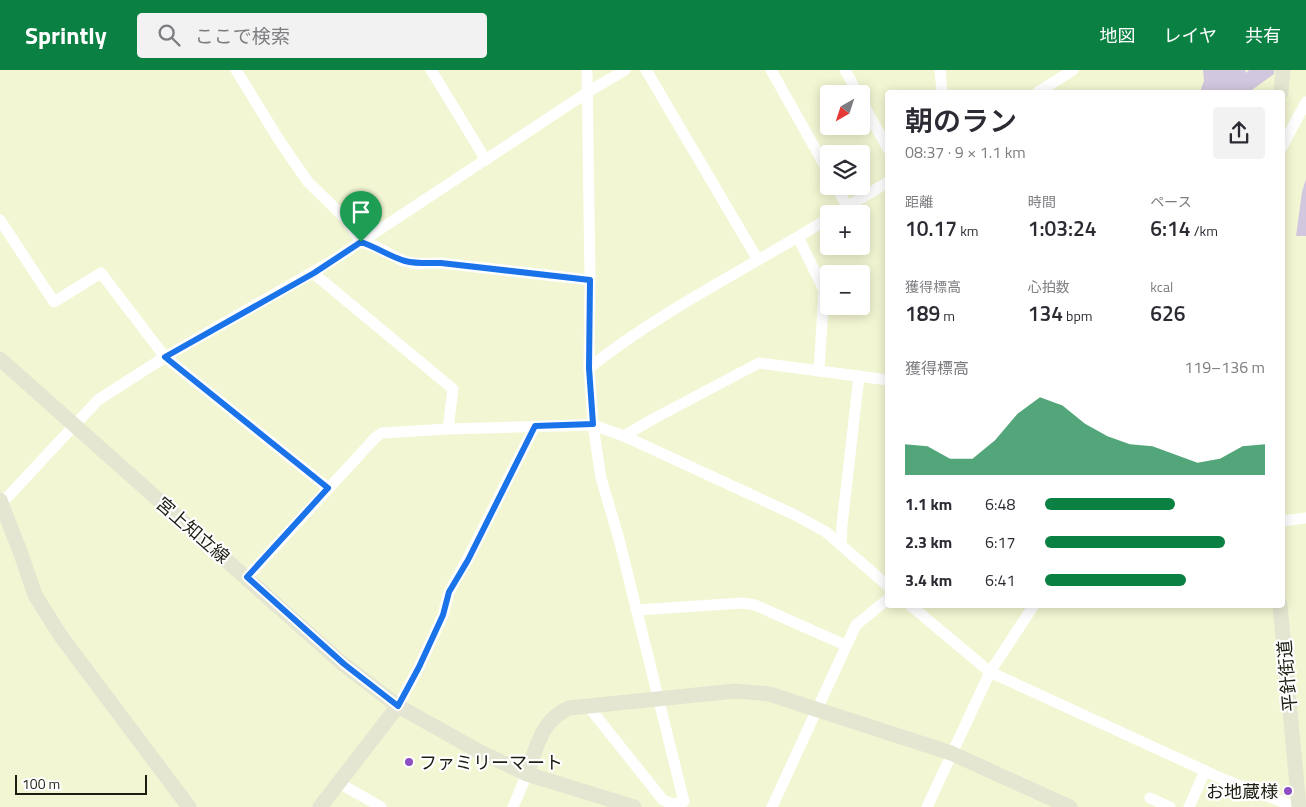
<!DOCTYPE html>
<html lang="ja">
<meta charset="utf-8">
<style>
body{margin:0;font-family:"Titillium Web","Noto Sans JP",sans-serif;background:#f2f2f3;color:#2b2b33;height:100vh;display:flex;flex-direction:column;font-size:19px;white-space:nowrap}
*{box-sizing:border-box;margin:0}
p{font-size:16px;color:#7c7c81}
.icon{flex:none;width:28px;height:28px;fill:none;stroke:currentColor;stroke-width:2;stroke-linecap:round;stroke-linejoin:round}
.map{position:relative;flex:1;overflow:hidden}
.side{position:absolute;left:885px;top:20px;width:400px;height:518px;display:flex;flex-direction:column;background:#fff;border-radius:5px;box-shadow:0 2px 12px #0003}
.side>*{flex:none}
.needle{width:32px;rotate:219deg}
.buttons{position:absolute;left:820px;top:15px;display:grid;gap:10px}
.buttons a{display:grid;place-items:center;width:50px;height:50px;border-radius:5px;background:#fff;box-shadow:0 2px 12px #0003;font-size:25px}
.scale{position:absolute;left:15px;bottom:12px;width:132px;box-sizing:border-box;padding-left:5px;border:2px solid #1d1e11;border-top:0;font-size:14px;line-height:18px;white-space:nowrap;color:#1d1e11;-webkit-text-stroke:4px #fff;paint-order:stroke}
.pin{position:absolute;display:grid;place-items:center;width:42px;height:42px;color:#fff;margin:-51px -21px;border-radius:50% 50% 50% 0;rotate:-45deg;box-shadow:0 0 5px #0007}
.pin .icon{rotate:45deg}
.round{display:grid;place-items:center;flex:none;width:52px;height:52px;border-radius:5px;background:#f2f2f3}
.summary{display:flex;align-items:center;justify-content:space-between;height:85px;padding:0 20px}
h1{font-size:28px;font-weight:600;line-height:38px}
.metrics{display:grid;grid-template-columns:repeat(3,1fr);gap:8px;height:85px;padding:5px 20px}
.metrics div{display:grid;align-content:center}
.metrics b{font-size:21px;font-weight:600}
.metrics small{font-size:14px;font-weight:400}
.metrics p{font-size:14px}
.chart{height:140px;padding:10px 20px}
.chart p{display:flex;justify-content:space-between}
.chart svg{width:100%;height:90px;margin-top:5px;fill:#0b8043;opacity:.7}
ul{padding:0 20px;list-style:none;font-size:16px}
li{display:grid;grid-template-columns:80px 60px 1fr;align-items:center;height:38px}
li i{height:12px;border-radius:6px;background:#0b8043}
header{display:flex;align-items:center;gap:30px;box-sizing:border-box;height:70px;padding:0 25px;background:#0b8043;color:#fff}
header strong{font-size:24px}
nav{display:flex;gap:28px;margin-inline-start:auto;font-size:18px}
.search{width:350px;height:45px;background:#f2f2f3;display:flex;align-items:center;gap:12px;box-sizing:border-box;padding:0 18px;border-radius:5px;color:#7c7c81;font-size:19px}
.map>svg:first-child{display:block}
</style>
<header>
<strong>Sprintly</strong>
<div class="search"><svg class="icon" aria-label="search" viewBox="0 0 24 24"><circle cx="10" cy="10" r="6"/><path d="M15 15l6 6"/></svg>ここで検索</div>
<nav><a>地図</a><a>レイヤ</a><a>共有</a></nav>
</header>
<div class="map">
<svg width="1306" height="737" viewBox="0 0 1306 737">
<rect width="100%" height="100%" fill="#f3f6d2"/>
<g fill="#d1c7de">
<path d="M 1203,0 L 1245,0 L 1246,3 L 1249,0 L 1274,0 L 1274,4 L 1249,22 L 1200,22 L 1204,11 Z"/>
<path d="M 1306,109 L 1306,166 L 1296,166 L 1302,122 Z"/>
</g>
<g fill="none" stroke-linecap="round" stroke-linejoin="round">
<g stroke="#fff" stroke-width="11">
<path d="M 236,0 L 279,70 L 308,112 L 345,148 L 361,172 L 377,177 L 403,191 L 417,194 L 441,193 L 590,210"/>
<path d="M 431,0 L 486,90"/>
<path d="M 587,0 L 590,210 L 589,298 L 593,355 L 601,408 L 619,469 L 684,732 L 673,734 L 663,730 L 588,636"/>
<path d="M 646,0 L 758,190"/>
<path d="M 771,0 L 829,103"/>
<path d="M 845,0 L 858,24"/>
<path d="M 940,0 L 942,22"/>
<path d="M 1038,22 L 1073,0"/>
<path d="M 861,30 L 888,79"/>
<path d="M 1282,77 L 1306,32"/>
<path d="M 836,116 L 847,136"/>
<path d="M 835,144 L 888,112"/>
<path d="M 0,150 L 54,232 L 101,203 L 165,287 L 328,418"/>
<path d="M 798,167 L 824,220 L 819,301"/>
<path d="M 313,203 L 453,319 L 448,359"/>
<path d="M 589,298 C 663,239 749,198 829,148"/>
<path d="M 624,366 L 653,349 L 759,293 L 888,310"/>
<path d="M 2,433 L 98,330 L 165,287 L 332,191 L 588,22 L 625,0"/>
<path d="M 1282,451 L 1306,448"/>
<path d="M 841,475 L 842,455 L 859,306"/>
<path d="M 247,507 L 376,367 L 382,363 L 448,359 L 593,355 L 624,366 L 795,445 L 826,462 L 888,516"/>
<path d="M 910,535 L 990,602 L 1225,710 L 1296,737"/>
<path d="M 636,540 L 743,533 L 755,535 L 845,575"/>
<path d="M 398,636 L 419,597 L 443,545 L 449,522 L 467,490 L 535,356"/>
<path d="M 339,713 L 381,737"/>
<path d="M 1150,728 L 1170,737"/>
<path d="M 513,737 L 527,704"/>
<path d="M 772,737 L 856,555 L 888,529"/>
<path d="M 927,737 L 990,602 L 1034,535"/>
<path d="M 1189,737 L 1205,701"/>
</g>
<g stroke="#e4e6d1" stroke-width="15">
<path d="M 1281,22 L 1283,0"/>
<path d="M 0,289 L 343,594 L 398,636 L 480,682 L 527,704 L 634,737"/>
<path d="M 0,430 L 21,484 L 35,525 L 60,565 L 189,737"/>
<path d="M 1280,535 L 1299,737"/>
<path d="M 527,704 C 537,677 541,650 569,638 L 735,621 L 769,624 L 951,683 L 1070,737"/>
<path d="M 320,737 L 398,636"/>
</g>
</g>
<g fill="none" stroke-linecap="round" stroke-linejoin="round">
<g stroke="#fff" stroke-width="10">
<path id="route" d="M 361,172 C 376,177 391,187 405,191 C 417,194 429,193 441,193 L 590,210 L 589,298 L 593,354 L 535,356 L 468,490 L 449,522 L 443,545 L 419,597 L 398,636 L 344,594 L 247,507 L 328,418 L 165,287 L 314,203 Z"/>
</g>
<use href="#route" stroke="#1a73e8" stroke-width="6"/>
</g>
<g fill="#8e4fc5" stroke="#fff" stroke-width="2">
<circle cx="409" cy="692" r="5"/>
<circle cx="1288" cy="721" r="5"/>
</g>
<g text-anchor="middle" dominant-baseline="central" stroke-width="4.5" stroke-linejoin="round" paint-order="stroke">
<g font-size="18" fill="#1d1e11" stroke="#fff">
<text transform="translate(193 460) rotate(41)">宮上知立線</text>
<text transform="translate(1287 606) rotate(-95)">平針街道</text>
</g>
<g font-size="18" fill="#1d1e11" stroke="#fff" text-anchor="start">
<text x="419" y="692">ファミリーマート</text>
<text x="1278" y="721" text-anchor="end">お地蔵様</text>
</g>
</g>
</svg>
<div class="buttons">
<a><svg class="needle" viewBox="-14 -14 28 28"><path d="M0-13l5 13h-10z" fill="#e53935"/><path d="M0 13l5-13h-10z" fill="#7c7c81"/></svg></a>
<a><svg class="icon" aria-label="layers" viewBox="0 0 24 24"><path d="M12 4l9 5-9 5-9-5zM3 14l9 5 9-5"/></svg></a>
<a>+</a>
<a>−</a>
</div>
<div class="scale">100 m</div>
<div class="pin" style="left:361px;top:172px;background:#1e9e55"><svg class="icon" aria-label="arrive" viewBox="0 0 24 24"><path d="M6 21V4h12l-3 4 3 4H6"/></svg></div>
<section class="side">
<div class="summary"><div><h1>朝のラン</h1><p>08:37 · 9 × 1.1 km</p></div><a class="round"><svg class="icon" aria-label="share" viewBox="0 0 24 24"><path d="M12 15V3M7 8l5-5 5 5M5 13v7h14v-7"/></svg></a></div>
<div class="metrics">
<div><p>距離</p><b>10.17<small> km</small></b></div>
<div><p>時間</p><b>1:03:24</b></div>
<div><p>ペース</p><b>6:14<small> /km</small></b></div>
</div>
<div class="metrics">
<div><p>獲得標高</p><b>189<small> m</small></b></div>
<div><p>心拍数</p><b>134<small> bpm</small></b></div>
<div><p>kcal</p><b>626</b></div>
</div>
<div class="chart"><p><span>獲得標高</span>119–136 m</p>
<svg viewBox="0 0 160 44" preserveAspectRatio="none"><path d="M0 44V29L10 30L20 36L30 36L40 27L50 14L60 6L70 10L80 19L90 25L100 29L110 30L120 34L130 38L140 36L150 30L160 29V44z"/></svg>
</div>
<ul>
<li><b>1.1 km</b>6:48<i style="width:59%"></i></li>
<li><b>2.3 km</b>6:17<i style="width:82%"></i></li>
<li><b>3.4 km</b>6:41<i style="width:64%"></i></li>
</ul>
</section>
</div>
